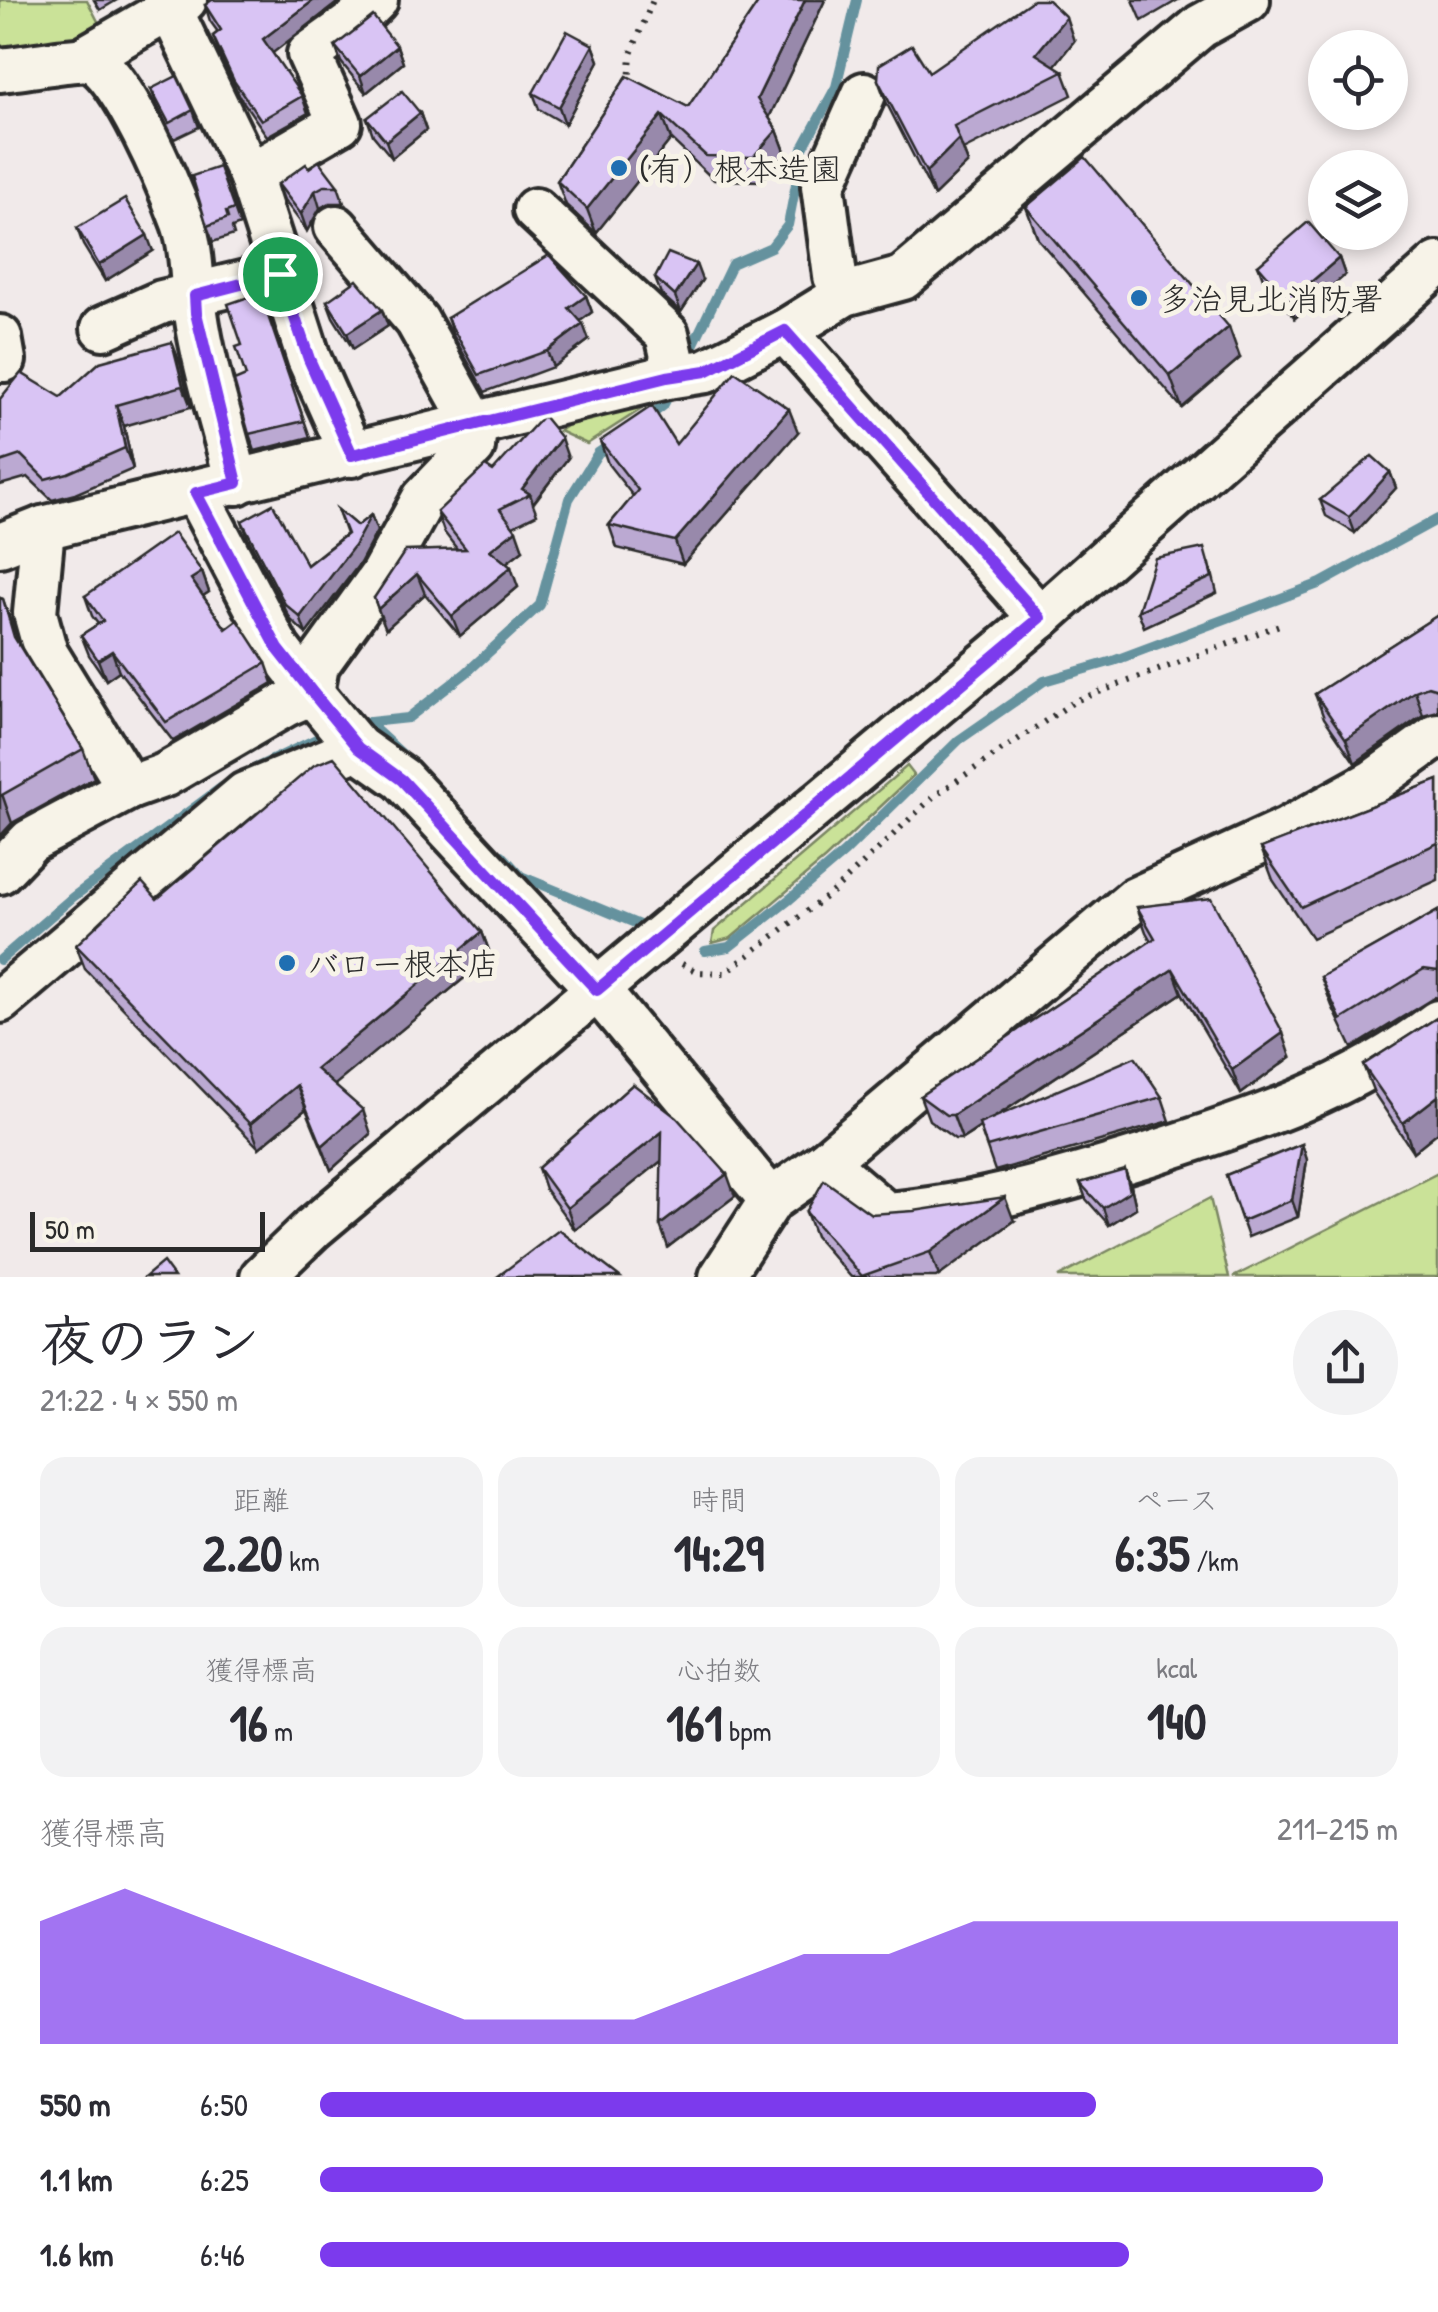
<!DOCTYPE html>
<html lang="ja">
<meta charset="utf-8">
<style>
body{margin:0;font-family:"Patrick Hand","Klee One",sans-serif;background:#f2f2f3;color:#2b2b33;height:100vh;display:flex;flex-direction:column;font-size:38px;white-space:nowrap}
*{box-sizing:border-box;margin:0}
p{font-size:32px;color:#7c7c81}
.icon{flex:none;width:55px;height:55px;fill:none;stroke:currentColor;stroke-width:2;stroke-linecap:round;stroke-linejoin:round}
.map{position:relative;height:1277px;overflow:hidden}
.panel{display:flex;flex-direction:column;background:#fff;flex:1}
.panel>*{flex:none}
.fabs{position:absolute;left:1308px;top:30px;display:grid;gap:20px}
.fabs a{display:grid;place-items:center;width:100px;height:100px;border-radius:50%;background:#fff;box-shadow:0 5px 15px #0003;font-size:50px}
.scale{position:absolute;left:30px;bottom:25px;width:235px;box-sizing:border-box;padding-left:10px;border:5px solid #2b2b2b;border-top:0;font-size:28px;line-height:35px;white-space:nowrap;color:#2b2b2b;-webkit-text-stroke:8px #f7f3e8;paint-order:stroke}
.pin{position:absolute;display:grid;place-items:center;width:85px;height:85px;color:#fff;margin:-42px;border:5px solid #fff;border-radius:50%;box-shadow:0 2px 10px #0007}
.round{display:grid;place-items:center;flex:none;width:105px;height:105px;border-radius:52px;background:#f2f2f3}
.headline{display:flex;align-items:center;justify-content:space-between;height:170px;padding:0 40px}
h1{font-size:55px;font-weight:800;line-height:75px}
.figures{display:grid;grid-template-columns:repeat(3,1fr);gap:15px;height:170px;padding:10px 40px}
.figures div{display:grid;align-content:center;border-radius:25px;background:#f2f2f3;text-align:center}
.figures b{font-size:50px;font-weight:800}
.figures small{font-size:28px;font-weight:400}
.figures p{font-size:28px}
.chart{height:280px;padding:20px 40px}
.chart p{display:flex;justify-content:space-between}
.chart svg{width:100%;height:180px;margin-top:10px;fill:#7c3aed;opacity:.7}
ul{padding:0 40px;list-style:none;font-size:32px}
li{display:grid;grid-template-columns:160px 120px 1fr;align-items:center;height:75px}
li i{height:25px;border-radius:12px;background:#7c3aed}
.map>svg:first-child{display:block}
</style>
<div class="map">
<svg width="1438" height="1277" viewBox="0 0 1438 1277">
<rect width="100%" height="100%" fill="#f1eaea"/>
<filter id="ink" filterUnits="userSpaceOnUse"><feTurbulence type="fractalNoise" baseFrequency=".01" numOctaves="2"/><feDisplacementMap in="SourceGraphic" scale="20" xChannelSelector="R" yChannelSelector="G"/><feConvolveMatrix kernelMatrix="1 2 1 2 8 2 1 2 1" color-interpolation-filters="sRGB"/></filter>
<g filter="url(#ink)">
<g fill="#cae298" stroke="#7a8662" stroke-width="2.5">
<path d="M 0,0 L 87,0 L 105,35 L 0,63 Z"/>
<path d="M 652,395 L 646,406 L 587,444 L 559,431 L 577,418 Z"/>
<path d="M 907,766 L 914,775 L 825,859 L 731,938 L 712,943 L 714,931 Z"/>
<path d="M 1438,1173 L 1438,1277 L 1233,1277 L 1259,1264 Z"/>
<path d="M 1210,1198 L 1229,1277 L 1058,1277 Z"/>
</g>
<g fill="none" stroke-linecap="round" stroke-linejoin="round">
<g stroke="#65929e" stroke-width="10">
<path d="M 686,360 L 732,264 L 771,247 L 788,225 L 803,148 L 836,87 L 857,0"/>
<path d="M 644,420 L 663,406 L 672,389"/>
<path d="M 367,722 L 402,754"/>
<path d="M 370,722 L 408,718 L 466,673 L 540,605 L 569,499 L 598,453 L 610,445"/>
<path d="M 249,771 L 333,731"/>
<path d="M 502,855 L 521,876 L 642,926"/>
<path d="M 705,951 L 729,947 L 790,899 L 844,853 L 959,740 L 1044,681 L 1113,661 L 1321,583 L 1438,519"/>
<path d="M 0,960 L 73,897 L 222,787"/>
</g>
<g stroke="#2b2b2b" stroke-width="50">
<g id="minor">
<path d="M 166,0 L 250,175 L 309,359 L 352,455"/>
<path d="M 86,57 L 185,0"/>
<path d="M 0,70 C 15,69 82,57 90,60 C 122,72 170,188 183,223 C 193,252 191,283 196,313 C 204,370 224,427 237,483"/>
<path d="M 250,175 L 340,123 L 309,54 L 355,21 L 376,0"/>
<path d="M 535,210 L 667,334 L 672,356 L 667,377"/>
<path d="M 845,294 L 835,276 L 823,186 L 864,94"/>
<path d="M 103,328 L 162,302 L 279,274"/>
<path d="M 785,331 L 1040,618"/>
<path d="M 0,337 L 4,360"/>
<path d="M 196,493 L 278,649 L 312,693 L 358,748 L 402,779 L 597,989 L 771,1200"/>
<path d="M 43,528 L 35,613 L 46,653 L 129,788"/>
<path d="M 0,545 L 43,528 L 667,377 L 706,371 L 785,331 L 845,294 L 903,278 L 1201,26 L 1248,0"/>
<path d="M 0,872 L 30,841 L 129,788 L 165,775 L 285,705 L 312,693 L 317,665 L 381,576 L 424,498 L 473,447 L 475,425 L 417,321 L 336,227"/>
<path d="M 0,1001 L 245,794 L 358,748"/>
<path d="M 825,1162 L 886,1214 C 975,1207 1062,1181 1147,1155 C 1251,1122 1351,1089 1438,1022"/>
<path d="M 262,1277 L 313,1228 L 1040,618 L 1438,264"/>
<path d="M 721,1277 L 771,1200 L 825,1162 L 1135,899 L 1288,829 L 1373,782 L 1438,735"/>
</g>
</g>
<g stroke="#2b2b2b" stroke-width="6" stroke-dasharray="2.5 8" stroke-linecap="butt">
<path d="M 629,84 L 631,54 L 653,0"/>
<path d="M 682,964 L 697,972 L 725,973 L 836,889 L 934,796 L 1075,701 L 1285,623"/>
</g>
<use href="#minor" stroke="#f7f3e8" stroke-width="42"/>
</g>
<g fill="#bba9d2" stroke="#2b2b2b" stroke-width="2.5">
<path d="M 94,0 L 117,0 L 100,10 Z"/>
<path d="M 760,0 L 825,0 L 769,118 L 777,130 L 786,154 L 762,181 L 714,180 L 671,139 L 596,233 L 566,205 L 557,181 L 627,76 L 688,107 Z"/>
<path d="M 1133,0 L 1178,0 L 1142,21 Z"/>
<path d="M 337,3 L 272,53 L 302,96 L 308,113 L 267,136 L 240,97 L 219,52 L 213,36 L 218,32 L 210,21 L 205,5 Z"/>
<path d="M 1074,41 L 1054,66 L 1063,71 L 1072,95 L 963,150 L 968,163 L 934,196 L 887,104 L 878,80 L 929,72 Z"/>
<path d="M 593,45 L 599,61 L 565,124 L 539,109 L 533,93 Z"/>
<path d="M 335,46 L 397,46 L 403,63 L 366,93 L 341,62 Z"/>
<path d="M 151,89 L 193,110 L 199,127 L 174,139 L 157,105 Z"/>
<path d="M 420,113 L 426,130 L 392,158 L 373,135 L 367,118 Z"/>
<path d="M 219,167 L 240,225 L 232,228 L 234,235 L 213,242 L 207,226 Z"/>
<path d="M 309,168 L 338,186 L 344,203 L 330,203 L 320,208 L 307,231 L 284,200 L 278,184 Z"/>
<path d="M 1026,207 L 1240,358 L 1182,408 L 1038,239 Z"/>
<path d="M 77,228 L 153,251 L 105,281 L 83,245 Z"/>
<path d="M 1339,258 L 1345,275 L 1295,318 L 1264,281 L 1258,265 Z"/>
<path d="M 655,278 L 702,280 L 681,312 L 661,294 Z"/>
<path d="M 586,296 L 592,312 L 580,321 L 589,340 L 553,367 L 485,392 L 453,335 L 447,318 Z"/>
<path d="M 263,301 L 310,437 L 255,451 L 249,434 L 246,376 L 242,345 L 260,302 Z"/>
<path d="M 327,301 L 382,310 L 388,326 L 353,349 L 333,317 Z"/>
<path d="M 180,363 L 191,407 L 124,426 L 133,469 L 75,494 L 52,500 L 28,477 L 0,485 L 0,399 L 61,397 Z"/>
<path d="M 798,432 L 683,564 L 617,548 L 609,525 L 633,496 L 608,464 L 600,441 L 676,444 Z"/>
<path d="M 568,458 L 533,504 L 537,514 L 513,526 L 523,550 L 506,563 L 518,587 L 460,636 L 425,594 L 386,629 L 374,598 L 457,549 L 444,532 L 437,512 L 493,471 Z"/>
<path d="M 1390,472 L 1396,488 L 1355,533 L 1326,516 L 1320,500 Z"/>
<path d="M 337,509 L 357,526 L 371,515 L 377,531 L 360,563 L 306,634 L 291,620 L 248,538 L 242,521 L 307,565 L 346,534 Z"/>
<path d="M 1210,564 L 1217,593 L 1144,627 L 1138,611 Z"/>
<path d="M 202,572 L 209,592 L 203,596 L 226,629 L 266,663 L 273,683 L 173,741 L 119,671 L 106,680 L 89,655 L 81,635 L 98,624 L 92,616 L 85,596 Z"/>
<path d="M 0,598 L 3,599 L 18,642 L 83,749 L 94,778 L 12,823 L 0,836 Z"/>
<path d="M 1438,615 L 1438,711 L 1423,715 L 1355,763 L 1324,718 L 1315,694 Z"/>
<path d="M 1438,780 L 1438,880 L 1312,938 L 1273,880 L 1261,848 Z"/>
<path d="M 157,899 L 482,932 L 491,956 L 334,1085 L 371,1134 L 331,1170 L 306,1109 L 259,1148 L 85,969 L 76,945 Z"/>
<path d="M 1137,907 L 1291,1057 L 1241,1094 L 1182,993 L 997,1116 L 1162,1097 L 1170,1121 L 995,1171 L 980,1128 L 962,1139 L 955,1139 L 929,1120 L 920,1096 L 1151,941 L 1146,932 Z"/>
<path d="M 1438,911 L 1438,998 L 1435,997 L 1352,1048 L 1332,1006 L 1321,977 Z"/>
<path d="M 1438,1017 L 1438,1132 L 1413,1152 L 1374,1093 L 1363,1065 Z"/>
<path d="M 633,1084 L 735,1196 L 668,1247 L 661,1161 L 575,1230 L 545,1189 L 538,1168 Z"/>
<path d="M 1302,1144 L 1307,1160 L 1298,1217 L 1248,1237 L 1226,1175 Z"/>
<path d="M 1080,1183 L 1131,1186 L 1136,1208 L 1109,1225 L 1086,1199 Z"/>
<path d="M 806,1212 L 871,1214 L 1014,1221 L 936,1277 L 851,1277 L 815,1236 Z"/>
</g>
<g fill="#9889ab" stroke="#2b2b2b" stroke-width="2.5">
<path d="M 314,0 L 335,0 L 337,3 L 269,56 L 263,39 Z"/>
<path d="M 805,0 L 825,0 L 766,124 L 757,99 Z"/>
<path d="M 1066,17 L 1074,41 L 1045,78 L 1036,54 Z"/>
<path d="M 593,45 L 599,61 L 565,124 L 559,107 Z"/>
<path d="M 397,46 L 403,63 L 366,93 L 360,76 Z"/>
<path d="M 420,113 L 426,130 L 392,158 L 386,141 Z"/>
<path d="M 662,115 L 671,139 L 596,233 L 587,209 Z"/>
<path d="M 777,130 L 786,154 L 762,181 L 753,157 Z"/>
<path d="M 959,139 L 968,163 L 934,196 L 926,172 Z"/>
<path d="M 315,191 L 320,208 L 307,231 L 301,214 Z"/>
<path d="M 147,235 L 153,251 L 105,281 L 99,265 Z"/>
<path d="M 1339,258 L 1345,275 L 1295,318 L 1289,301 Z"/>
<path d="M 696,264 L 702,280 L 681,312 L 675,296 Z"/>
<path d="M 586,296 L 592,312 L 575,325 L 569,308 Z"/>
<path d="M 382,310 L 388,326 L 353,349 L 347,333 Z"/>
<path d="M 583,324 L 589,340 L 553,367 L 547,351 Z"/>
<path d="M 1229,327 L 1240,358 L 1182,408 L 1170,376 Z"/>
<path d="M 172,342 L 180,363 L 191,407 L 183,386 Z"/>
<path d="M 116,405 L 124,426 L 133,469 L 125,448 Z"/>
<path d="M 789,409 L 798,432 L 683,564 L 675,541 Z"/>
<path d="M 561,438 L 568,458 L 533,503 L 530,494 L 522,489 Z"/>
<path d="M 1390,472 L 1396,488 L 1355,533 L 1349,517 Z"/>
<path d="M 371,515 L 377,531 L 360,563 L 306,634 L 300,617 Z"/>
<path d="M 516,530 L 523,550 L 497,570 L 490,550 Z"/>
<path d="M 511,567 L 518,587 L 460,636 L 452,616 Z"/>
<path d="M 202,572 L 209,592 L 198,599 L 191,579 Z"/>
<path d="M 417,574 L 425,594 L 386,629 L 378,609 Z"/>
<path d="M 112,651 L 119,671 L 106,680 L 98,660 Z"/>
<path d="M 1415,691 L 1423,715 L 1355,763 L 1346,739 Z"/>
<path d="M 2,794 L 12,823 L 0,836 L 0,796 Z"/>
<path d="M 482,932 L 491,956 L 325,1093 L 316,1069 Z"/>
<path d="M 1173,969 L 1182,993 L 962,1139 L 953,1115 Z"/>
<path d="M 1283,1033 L 1291,1057 L 1241,1094 L 1232,1070 Z"/>
<path d="M 297,1085 L 306,1109 L 259,1148 L 250,1124 Z"/>
<path d="M 1438,1096 L 1438,1132 L 1413,1152 L 1403,1123 Z"/>
<path d="M 363,1110 L 371,1134 L 331,1170 L 322,1146 Z"/>
<path d="M 662,1132 L 670,1154 L 575,1230 L 567,1208 Z"/>
<path d="M 1302,1144 L 1307,1160 L 1298,1217 L 1292,1200 Z"/>
<path d="M 1125,1170 L 1131,1186 L 1136,1208 L 1109,1225 L 1103,1208 Z"/>
<path d="M 727,1174 L 735,1196 L 668,1247 L 660,1225 Z"/>
<path d="M 1005,1197 L 1014,1221 L 939,1276 L 930,1252 Z"/>
</g>
<g fill="#d9c4f4" stroke="#2b2b2b" stroke-width="2.5">
<path d="M 212,0 L 314,0 L 263,39 L 302,96 L 261,120 L 234,81 L 213,36 L 221,30 L 205,5 Z"/>
<path d="M 760,0 L 805,0 L 757,99 L 777,130 L 753,157 L 706,156 L 662,115 L 587,209 L 557,181 L 627,76 L 688,107 Z"/>
<path d="M 1033,0 L 1048,0 L 1066,17 L 1036,54 L 1063,71 L 954,126 L 959,139 L 926,172 L 878,80 L 879,65 L 912,45 L 929,72 Z"/>
<path d="M 373,16 L 397,46 L 360,76 L 335,46 Z"/>
<path d="M 567,31 L 593,45 L 559,107 L 533,93 Z"/>
<path d="M 177,76 L 193,110 L 169,123 L 151,89 Z"/>
<path d="M 402,91 L 420,113 L 386,141 L 367,118 Z"/>
<path d="M 1085,157 L 1229,327 L 1170,376 L 1026,207 Z"/>
<path d="M 319,161 L 338,186 L 324,186 L 315,191 L 301,214 L 278,184 L 306,164 L 309,168 Z"/>
<path d="M 219,167 L 234,209 L 226,212 L 228,218 L 207,226 L 192,176 Z"/>
<path d="M 125,199 L 147,235 L 99,265 L 77,228 Z"/>
<path d="M 1308,222 L 1339,258 L 1289,301 L 1258,265 Z"/>
<path d="M 668,253 L 696,264 L 675,296 L 655,278 Z"/>
<path d="M 549,255 L 586,296 L 569,308 L 583,324 L 547,351 L 479,375 L 447,318 Z"/>
<path d="M 357,280 L 382,310 L 347,333 L 327,301 Z"/>
<path d="M 257,294 L 260,302 L 263,301 L 304,421 L 249,434 L 234,381 L 246,376 L 236,347 L 242,345 L 228,304 Z"/>
<path d="M 172,342 L 183,386 L 116,405 L 125,448 L 68,473 L 45,479 L 21,455 L 0,462 L 0,399 L 21,373 L 61,397 L 100,362 Z"/>
<path d="M 735,372 L 789,409 L 675,541 L 609,525 L 638,490 L 600,441 L 652,406 L 676,444 Z"/>
<path d="M 543,416 L 561,438 L 522,489 L 530,494 L 500,509 L 516,530 L 490,550 L 511,567 L 452,616 L 417,574 L 378,609 L 374,598 L 405,551 L 466,549 L 437,512 L 485,466 L 493,471 Z"/>
<path d="M 1372,456 L 1390,472 L 1349,517 L 1320,500 Z"/>
<path d="M 273,504 L 307,565 L 347,534 L 337,509 L 357,526 L 371,515 L 354,546 L 300,617 L 285,604 L 242,521 Z"/>
<path d="M 174,533 L 202,572 L 191,579 L 226,629 L 238,620 L 266,663 L 166,722 L 112,651 L 98,660 L 81,635 L 103,621 L 85,596 Z"/>
<path d="M 1204,548 L 1212,577 L 1138,611 L 1155,558 Z"/>
<path d="M 0,598 L 3,599 L 14,637 L 83,749 L 0,796 Z"/>
<path d="M 1438,615 L 1438,689 L 1428,686 L 1415,691 L 1346,739 L 1315,694 Z"/>
<path d="M 334,757 L 482,932 L 316,1069 L 363,1110 L 322,1146 L 297,1085 L 250,1124 L 76,945 L 142,882 L 157,899 L 314,765 Z"/>
<path d="M 1438,780 L 1438,843 L 1301,907 L 1261,848 Z"/>
<path d="M 1211,898 L 1283,1033 L 1232,1070 L 1173,969 L 953,1115 L 946,1115 L 920,1096 L 1155,938 L 1137,907 Z"/>
<path d="M 1438,911 L 1438,971 L 1424,969 L 1341,1020 L 1321,977 Z"/>
<path d="M 1438,1017 L 1438,1096 L 1403,1123 L 1363,1065 Z"/>
<path d="M 1135,1057 L 1162,1097 L 987,1147 L 979,1124 Z"/>
<path d="M 633,1084 L 677,1118 L 727,1174 L 660,1225 L 662,1132 L 567,1208 L 538,1168 Z"/>
<path d="M 1302,1144 L 1292,1200 L 1242,1221 L 1226,1175 Z"/>
<path d="M 1125,1170 L 1130,1191 L 1103,1208 L 1080,1183 Z"/>
<path d="M 824,1180 L 871,1214 L 914,1211 L 1005,1197 L 930,1252 L 862,1276 L 806,1212 Z"/>
<path d="M 559,1230 L 620,1277 L 497,1277 Z"/>
<path d="M 163,1262 L 174,1277 L 145,1277 Z"/>
</g>
</g>
<g fill="none" stroke-linecap="round" stroke-linejoin="round" filter="url(#ink)">
<g stroke="#fff" stroke-width="20">
<path id="route" d="M 280,274 L 309,359 L 352,455 L 667,377 L 706,371 L 785,331 L 1040,618 L 597,990 L 402,780 L 358,748 L 312,692 L 278,649 L 196,493 L 237,483 L 196,313 L 195,296 Z"/>
</g>
<use href="#route" stroke="#7c3aed" stroke-width="12"/>
</g>
<g fill="#1f6fb2" stroke="#f7f3e8" stroke-width="4">
<circle cx="619" cy="168" r="10"/>
<circle cx="1139" cy="298" r="10"/>
<circle cx="287" cy="963" r="10"/>
</g>
<g text-anchor="middle" dominant-baseline="central" stroke-width="10" stroke-linejoin="round" paint-order="stroke">
<g font-size="32" fill="#2b2b2b" stroke="#f7f3e8" text-anchor="start">
<text x="639" y="168">(有）根本造園</text>
<text x="1159" y="298">多治見北消防署</text>
<text x="307" y="963">バロー根本店</text>
</g>
</g>
</svg>
<div class="fabs">
<a><svg class="icon" aria-label="locate" viewBox="0 0 24 24"><circle cx="12" cy="12" r="6"/><path d="M12 2v4M12 18v4M2 12h4M18 12h4"/></svg></a>
<a><svg class="icon" aria-label="layers" viewBox="0 0 24 24"><path d="M12 4l9 5-9 5-9-5zM3 14l9 5 9-5"/></svg></a>
</div>
<div class="scale">50 m</div>
<div class="pin" style="left:280px;top:274px;background:#1e9e55"><svg class="icon" aria-label="arrive" viewBox="0 0 24 24"><path d="M6 21V4h12l-3 4 3 4H6"/></svg></div>
</div>
<section class="panel">
<div class="headline"><div><h1>夜のラン</h1><p>21:22 · 4 × 550 m</p></div><a class="round"><svg class="icon" aria-label="share" viewBox="0 0 24 24"><path d="M12 15V3M7 8l5-5 5 5M5 13v7h14v-7"/></svg></a></div>
<div class="figures">
<div><p>距離</p><b>2.20<small> km</small></b></div>
<div><p>時間</p><b>14:29</b></div>
<div><p>ペース</p><b>6:35<small> /km</small></b></div>
</div>
<div class="figures">
<div><p>獲得標高</p><b>16<small> m</small></b></div>
<div><p>心拍数</p><b>161<small> bpm</small></b></div>
<div><p>kcal</p><b>140</b></div>
</div>
<div class="chart"><p><span>獲得標高</span>211–215 m</p>
<svg viewBox="0 0 160 44" preserveAspectRatio="none"><path d="M0 44V14L10 6L20 14L30 22L40 30L50 38L60 38L70 38L80 30L90 22L100 22L110 14L120 14L130 14L140 14L150 14L160 14V44z"/></svg>
</div>
<ul>
<li><b>550 m</b>6:50<i style="width:72%"></i></li>
<li><b>1.1 km</b>6:25<i style="width:93%"></i></li>
<li><b>1.6 km</b>6:46<i style="width:75%"></i></li>
</ul>
</section>
